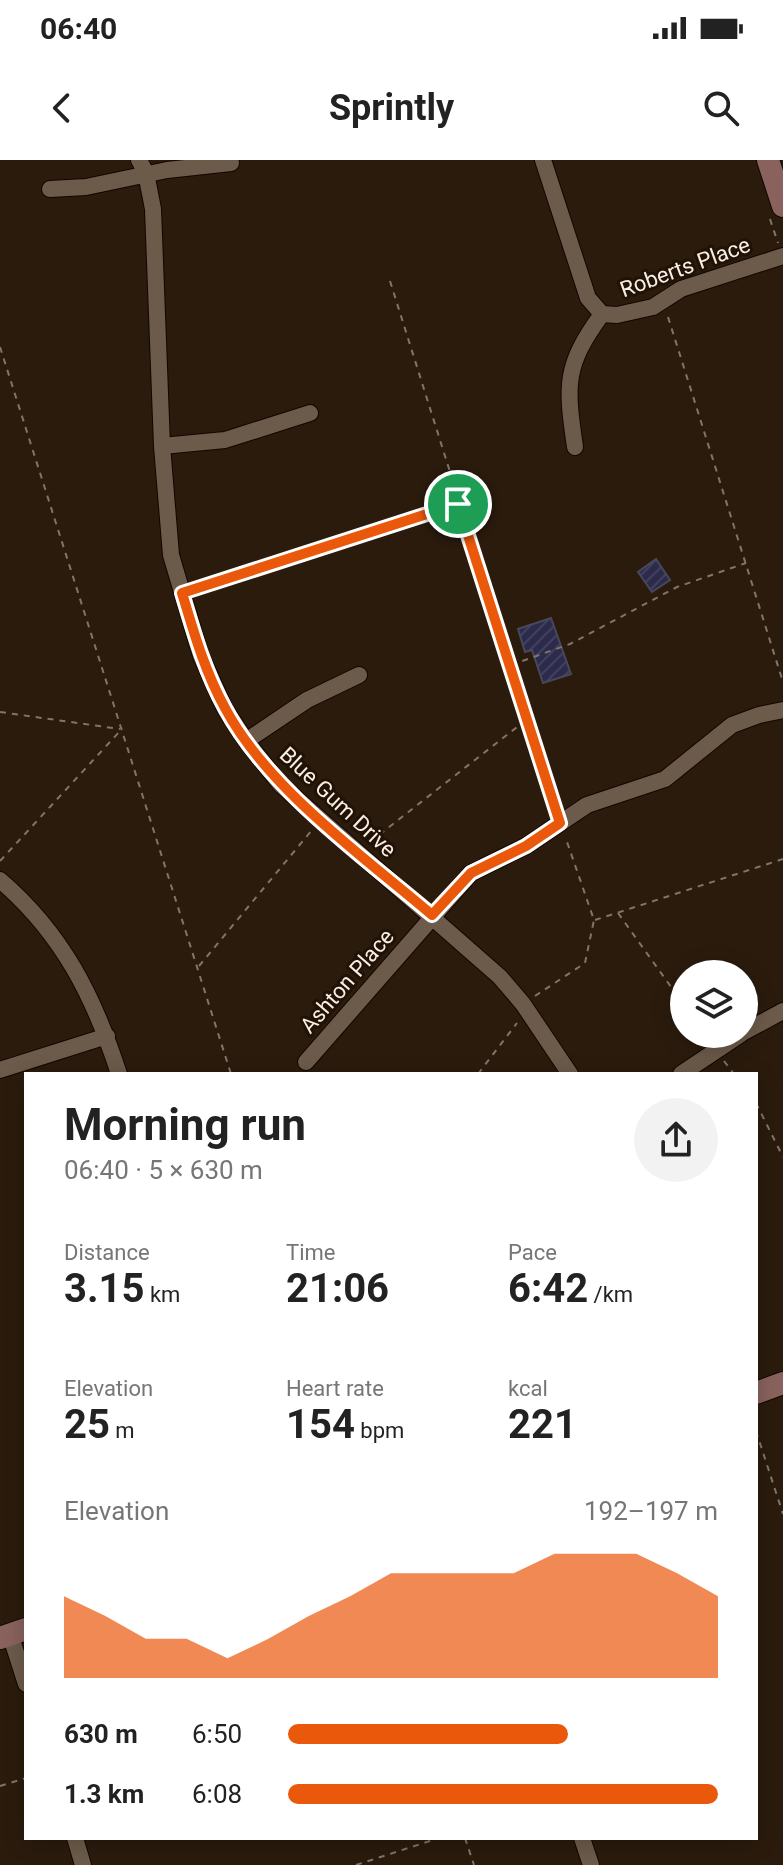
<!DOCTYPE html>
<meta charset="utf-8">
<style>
body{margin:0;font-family:Roboto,sans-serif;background:#f2f2f2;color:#222;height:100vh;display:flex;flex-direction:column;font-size:30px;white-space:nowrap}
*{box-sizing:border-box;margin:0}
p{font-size:26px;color:#767676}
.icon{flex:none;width:44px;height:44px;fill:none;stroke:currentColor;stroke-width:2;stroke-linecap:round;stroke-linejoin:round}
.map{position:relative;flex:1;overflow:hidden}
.panel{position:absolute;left:24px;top:912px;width:734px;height:768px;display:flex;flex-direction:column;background:#fff;border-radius:0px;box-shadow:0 4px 20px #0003}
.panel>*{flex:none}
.controls{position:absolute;left:670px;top:800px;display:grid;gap:16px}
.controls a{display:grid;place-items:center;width:88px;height:88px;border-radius:50%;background:#fff;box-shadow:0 4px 20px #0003;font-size:40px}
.pin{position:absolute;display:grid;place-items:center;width:68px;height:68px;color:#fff;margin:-34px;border:4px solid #fff;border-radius:50%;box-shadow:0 2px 8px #0007}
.round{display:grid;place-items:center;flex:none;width:84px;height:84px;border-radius:42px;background:#f2f2f2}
.headline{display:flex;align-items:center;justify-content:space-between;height:136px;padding:0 40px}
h1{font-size:44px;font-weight:700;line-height:60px}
.metrics{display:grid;grid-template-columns:repeat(3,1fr);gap:12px;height:136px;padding:8px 40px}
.metrics div{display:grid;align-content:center}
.metrics b{font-size:40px;font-weight:700}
.metrics small{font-size:22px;font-weight:400}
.metrics p{font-size:22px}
.chart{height:224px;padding:16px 40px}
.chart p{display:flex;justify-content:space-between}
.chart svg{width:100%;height:144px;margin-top:8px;fill:#ea580c;opacity:.7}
ul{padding:0 40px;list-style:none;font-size:26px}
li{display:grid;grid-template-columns:128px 96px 1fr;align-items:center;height:60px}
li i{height:20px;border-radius:10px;background:#ea580c}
.status{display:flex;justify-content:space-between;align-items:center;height:56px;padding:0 40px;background:#fff;direction:ltr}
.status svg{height:22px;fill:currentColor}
header{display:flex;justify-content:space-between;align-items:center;height:104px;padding:0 40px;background:#fff;font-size:36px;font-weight:700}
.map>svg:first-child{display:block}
</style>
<div class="status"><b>06:40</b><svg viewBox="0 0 49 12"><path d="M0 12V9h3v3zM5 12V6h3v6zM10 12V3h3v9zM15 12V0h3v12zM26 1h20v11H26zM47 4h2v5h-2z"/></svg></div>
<header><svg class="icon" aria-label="back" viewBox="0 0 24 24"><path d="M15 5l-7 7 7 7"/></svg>Sprintly<svg class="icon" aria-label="search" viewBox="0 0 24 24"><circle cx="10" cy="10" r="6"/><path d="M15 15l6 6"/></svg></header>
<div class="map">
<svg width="783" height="1705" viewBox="0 0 783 1705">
<defs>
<pattern id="building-hatch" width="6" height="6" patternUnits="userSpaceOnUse" patternTransform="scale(2)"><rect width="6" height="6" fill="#2c2b4c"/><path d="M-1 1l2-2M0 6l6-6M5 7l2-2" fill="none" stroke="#41405d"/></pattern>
</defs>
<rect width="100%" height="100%" fill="#2a1b0d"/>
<g fill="url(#building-hatch)" stroke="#47485c" stroke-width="2">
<path d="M 656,399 L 670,420 L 652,432 L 638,412 Z"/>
<path d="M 551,458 L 571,514 L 543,523 L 532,490 L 525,492 L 518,469 Z"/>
</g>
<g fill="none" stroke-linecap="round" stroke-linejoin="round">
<g stroke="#120600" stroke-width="18">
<g id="street">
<path d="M 139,0 L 146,13 L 153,49 L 162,286 L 171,395 L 201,496 L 225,549 L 246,581 L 281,625 L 500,817 L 523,844 L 570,914"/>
<path d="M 543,0 L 588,138 L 602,154"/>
<path d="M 50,29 L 86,27 L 167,10 L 231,3"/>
<path d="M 602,154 L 617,155 L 653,147 L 681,129 L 783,96"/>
<path d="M 162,286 L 225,280 L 310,253"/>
<path d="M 575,287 C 566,225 564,206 602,154"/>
<path d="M 246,581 L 307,540 L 359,515"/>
<path d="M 0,720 C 63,774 94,837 119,914"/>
<path d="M 744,872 L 783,851"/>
<path d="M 306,902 L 471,713 L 526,686 L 587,645 L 665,619 L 732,565 L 759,555 L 783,550"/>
<path d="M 0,910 L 107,876"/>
<path d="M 681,914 L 741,874"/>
<path d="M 10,1474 L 26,1524"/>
<path d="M 75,1678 L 83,1705"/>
<path d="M 582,1678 L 591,1705"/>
</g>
</g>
<g stroke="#120600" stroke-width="24">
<g id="secondary">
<path d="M 768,0 L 783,46"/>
<path d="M 756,1233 L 783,1223"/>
<path d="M 0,1478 L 26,1469"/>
</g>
</g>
<g stroke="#827468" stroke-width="2" stroke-dasharray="6 6" stroke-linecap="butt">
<path d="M 770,59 L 778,83"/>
<path d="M 390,121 L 555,646"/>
<path d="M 668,157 L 783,522"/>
<path d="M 0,187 L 231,914"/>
<path d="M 198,428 L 458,344"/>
<path d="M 511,505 L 570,484 L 677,427 L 746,403"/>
<path d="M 0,552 L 120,569"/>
<path d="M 370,682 L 526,560"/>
<path d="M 0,701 L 121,570"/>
<path d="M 618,753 L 684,845"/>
<path d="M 595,760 L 783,699"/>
<path d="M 199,806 L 312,670"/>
<path d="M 535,836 L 585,803 L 594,760 L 566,679"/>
<path d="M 724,901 L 734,914"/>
<path d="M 478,914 L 517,863"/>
<path d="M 756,943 L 783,997"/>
<path d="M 756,1271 L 783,1354"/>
<path d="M 0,1626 L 26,1618"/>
<path d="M 465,1678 L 474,1705"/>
<path d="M 356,1705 L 439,1678"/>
</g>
<use href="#street" stroke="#6c5b4a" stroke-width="16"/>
<use href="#secondary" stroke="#89625d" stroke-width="22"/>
</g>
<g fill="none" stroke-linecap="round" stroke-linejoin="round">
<g stroke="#fff" stroke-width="16">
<path id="route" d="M 458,344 L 560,663 L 526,686 L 471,713 L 432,755 C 363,696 268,629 225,548 C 205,512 194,473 182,433 Z"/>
</g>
<use href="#route" stroke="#ea580c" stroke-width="10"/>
</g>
<g text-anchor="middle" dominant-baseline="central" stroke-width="6" stroke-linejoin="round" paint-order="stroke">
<g font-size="22" fill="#f9eee5" stroke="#201204">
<text transform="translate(685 107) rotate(-20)">Roberts Place</text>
<text transform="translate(338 642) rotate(43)">Blue Gum Drive</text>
<text transform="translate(347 821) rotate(-49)">Ashton Place</text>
</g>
</g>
</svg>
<div class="controls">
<a><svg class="icon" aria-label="layers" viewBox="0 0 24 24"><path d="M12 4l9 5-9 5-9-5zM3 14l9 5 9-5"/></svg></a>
</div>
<div class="pin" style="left:458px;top:344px;background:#1e9e55"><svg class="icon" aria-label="arrive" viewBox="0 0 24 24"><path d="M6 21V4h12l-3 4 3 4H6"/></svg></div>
<section class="panel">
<div class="headline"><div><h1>Morning run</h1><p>06:40 · 5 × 630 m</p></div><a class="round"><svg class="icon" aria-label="share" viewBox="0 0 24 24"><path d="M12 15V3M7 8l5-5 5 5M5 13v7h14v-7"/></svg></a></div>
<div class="metrics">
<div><p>Distance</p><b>3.15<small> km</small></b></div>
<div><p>Time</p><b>21:06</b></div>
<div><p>Pace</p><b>6:42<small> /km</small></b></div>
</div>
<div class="metrics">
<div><p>Elevation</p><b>25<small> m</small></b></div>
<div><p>Heart rate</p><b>154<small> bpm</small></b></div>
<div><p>kcal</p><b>221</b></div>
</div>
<div class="chart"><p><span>Elevation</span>192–197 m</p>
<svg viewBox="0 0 160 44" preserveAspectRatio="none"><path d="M0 44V19L10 25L20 32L30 32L40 38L50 32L60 25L70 19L80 12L90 12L100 12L110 12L120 6L130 6L140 6L150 12L160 19V44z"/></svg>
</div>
<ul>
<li><b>630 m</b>6:50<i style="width:65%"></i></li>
<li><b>1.3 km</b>6:08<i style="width:100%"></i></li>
</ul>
</section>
</div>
